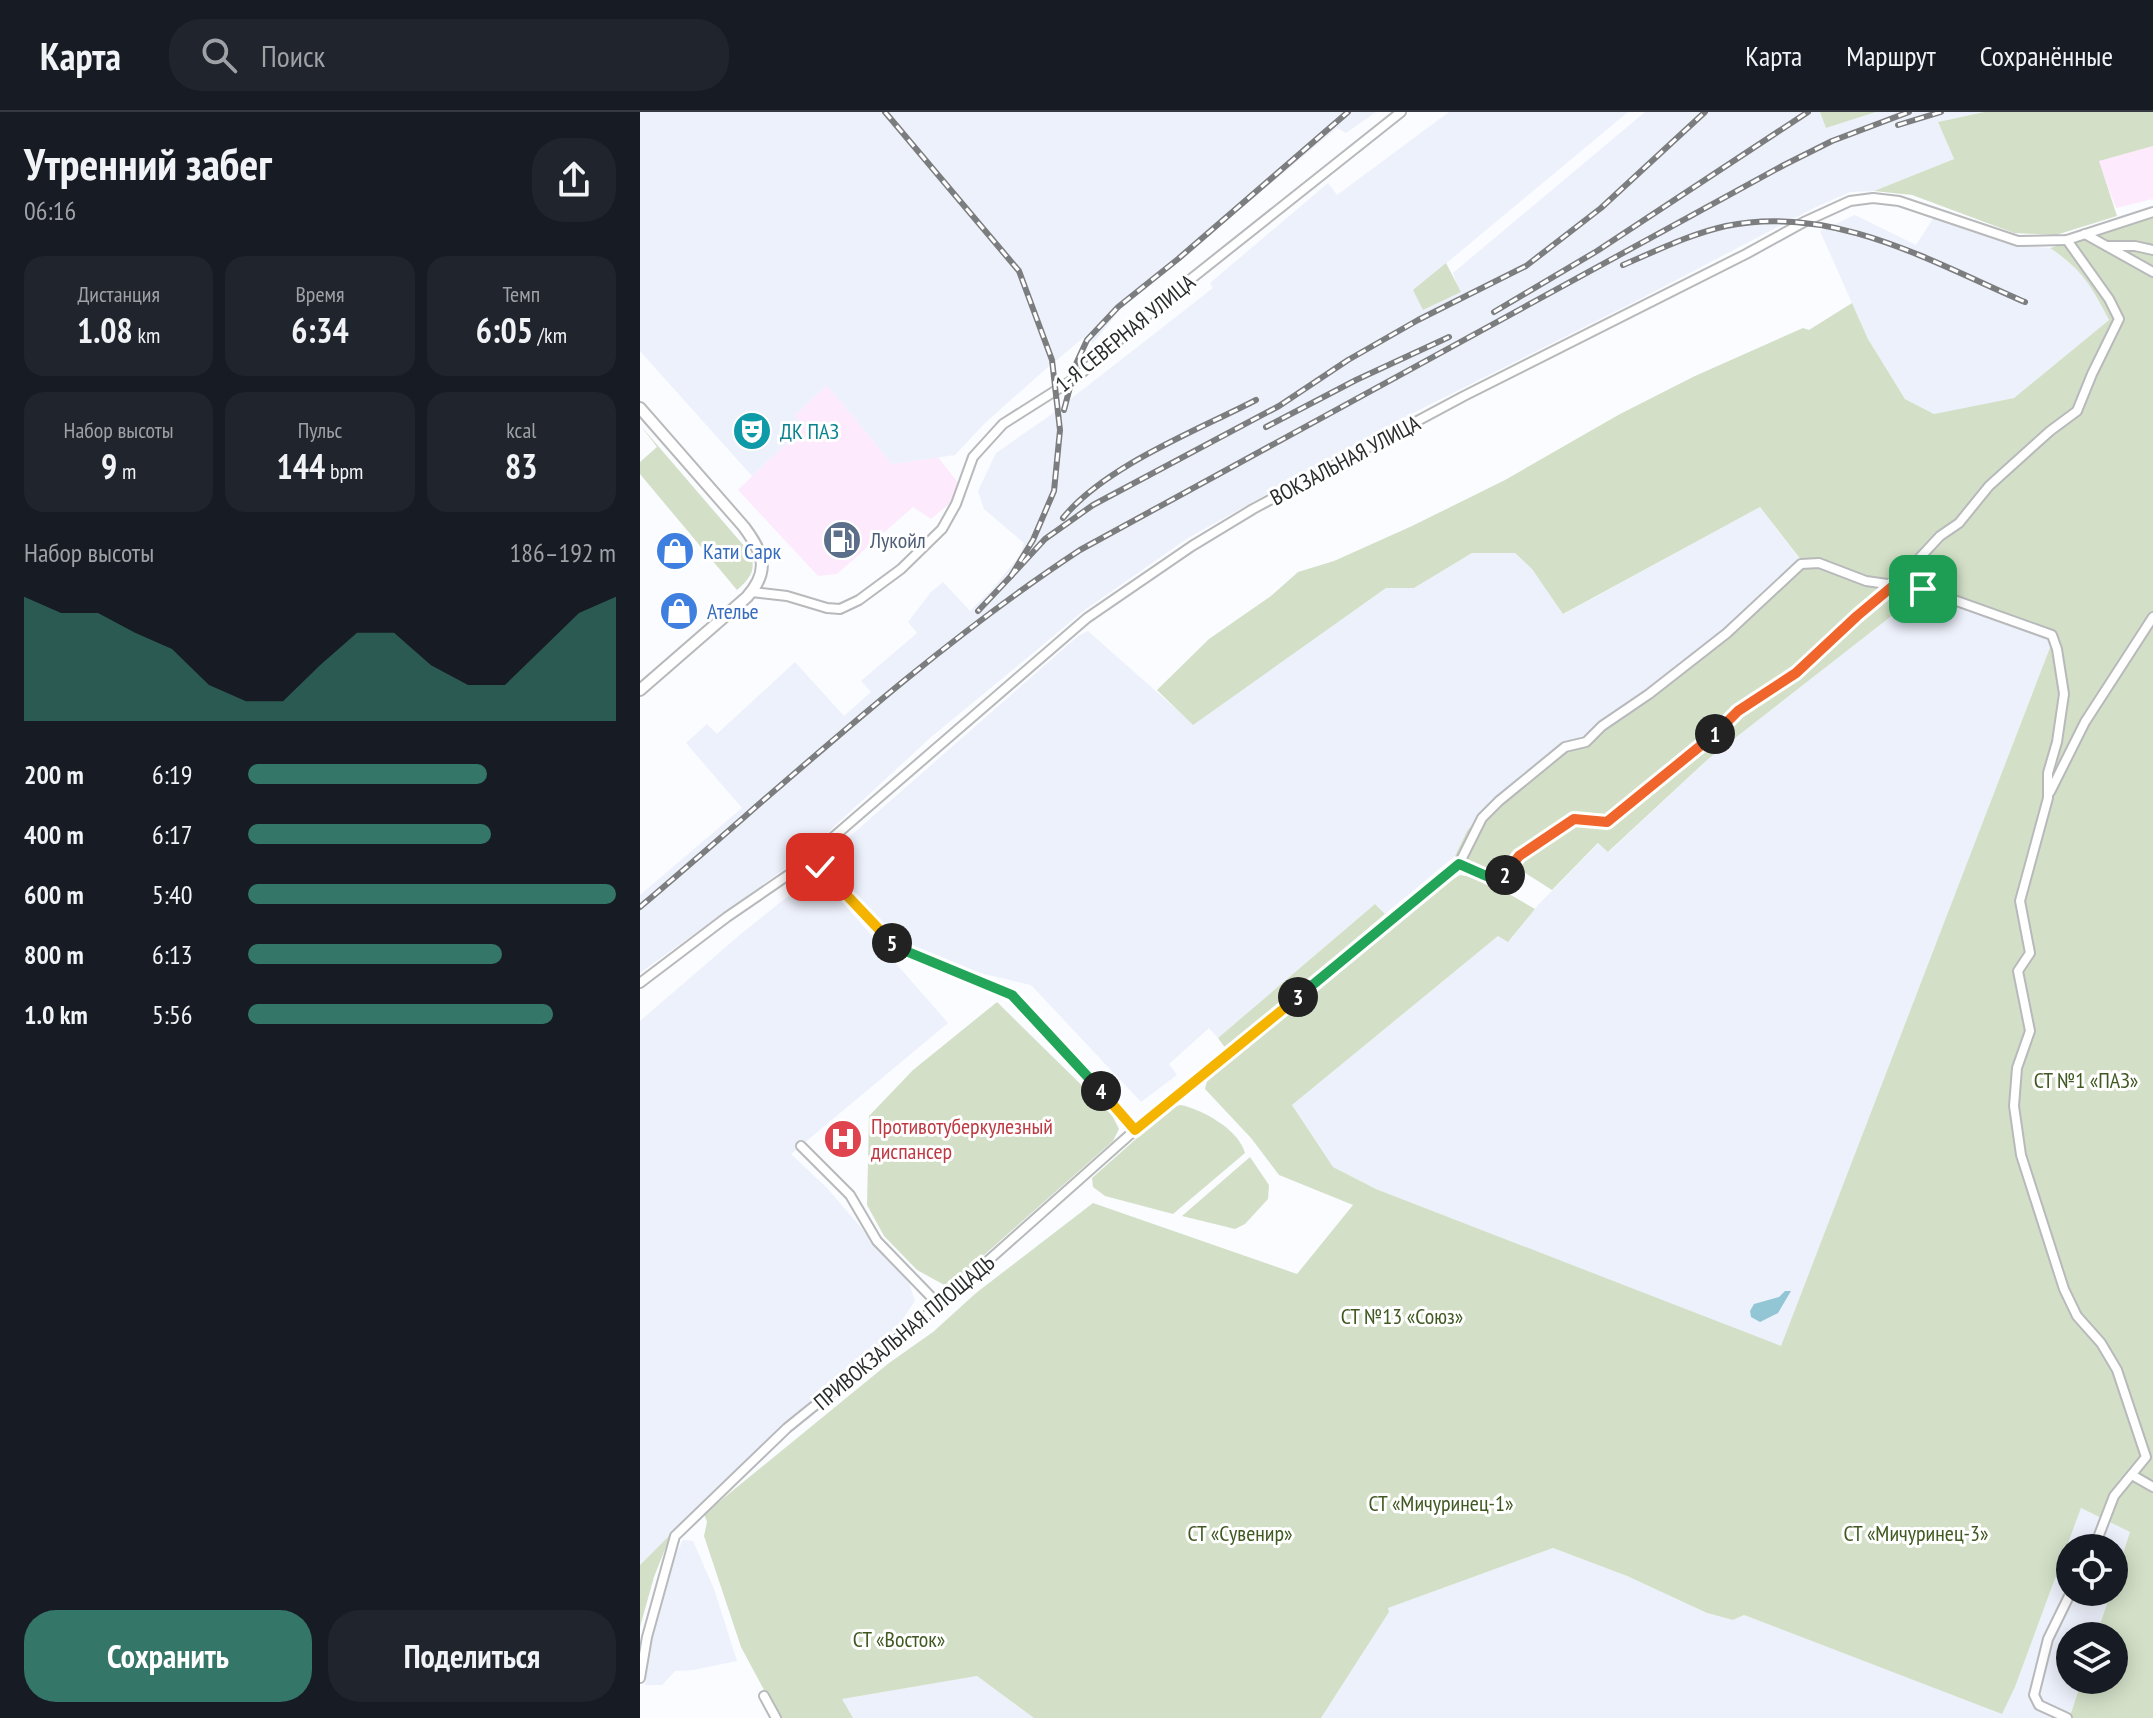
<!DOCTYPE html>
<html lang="ru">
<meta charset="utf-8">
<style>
body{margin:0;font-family:"PT Sans Narrow",sans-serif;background:#20242c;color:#f1f3f6;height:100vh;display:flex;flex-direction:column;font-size:30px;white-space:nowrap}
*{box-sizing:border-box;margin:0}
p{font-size:26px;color:#9ea1a6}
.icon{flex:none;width:44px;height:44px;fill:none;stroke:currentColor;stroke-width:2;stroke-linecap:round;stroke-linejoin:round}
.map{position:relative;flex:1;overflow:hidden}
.side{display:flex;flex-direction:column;background:#171b24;width:640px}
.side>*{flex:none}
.fabs{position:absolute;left:1416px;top:1422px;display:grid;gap:16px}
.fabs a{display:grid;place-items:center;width:72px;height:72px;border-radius:50%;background:#171b24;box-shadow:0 4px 20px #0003;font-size:40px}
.pin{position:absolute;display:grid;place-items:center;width:68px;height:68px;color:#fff;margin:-34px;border-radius:16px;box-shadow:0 4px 12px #0006}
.km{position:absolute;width:40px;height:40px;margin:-20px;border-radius:50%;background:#222;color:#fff;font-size:22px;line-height:40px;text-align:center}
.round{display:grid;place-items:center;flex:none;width:84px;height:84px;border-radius:32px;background:#20242c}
.headline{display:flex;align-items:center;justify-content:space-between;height:136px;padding:0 24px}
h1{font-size:44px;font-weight:800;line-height:60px}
.metrics{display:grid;grid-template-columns:repeat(3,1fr);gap:12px;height:136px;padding:8px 24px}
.metrics div{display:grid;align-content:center;border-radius:20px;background:#20242c;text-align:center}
.metrics b{font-size:34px;font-weight:800}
.metrics small{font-size:22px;font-weight:400}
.metrics p{font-size:22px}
.chart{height:224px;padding:16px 24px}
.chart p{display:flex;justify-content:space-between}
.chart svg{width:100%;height:144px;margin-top:8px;fill:#347667;opacity:.7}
.button{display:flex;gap:16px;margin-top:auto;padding:16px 24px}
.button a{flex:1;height:92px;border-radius:32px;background:#347667;color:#fff;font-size:32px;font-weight:800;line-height:92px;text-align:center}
.button a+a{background:#20242c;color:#f1f3f6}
ul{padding:0 24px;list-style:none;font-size:26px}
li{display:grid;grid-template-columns:128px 96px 1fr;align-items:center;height:60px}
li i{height:20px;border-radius:10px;background:#347667}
header{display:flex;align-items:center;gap:48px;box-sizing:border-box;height:112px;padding:0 40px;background:#171b24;border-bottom:2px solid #363941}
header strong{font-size:38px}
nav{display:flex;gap:44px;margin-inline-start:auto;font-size:28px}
.search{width:560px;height:72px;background:#20242c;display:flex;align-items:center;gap:20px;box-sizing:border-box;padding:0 28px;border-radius:32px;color:#9ea1a6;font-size:30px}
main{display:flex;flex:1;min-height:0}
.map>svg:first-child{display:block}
</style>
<header>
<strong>Карта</strong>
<div class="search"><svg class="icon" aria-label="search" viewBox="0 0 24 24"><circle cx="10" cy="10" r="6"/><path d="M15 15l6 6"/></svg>Поиск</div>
<nav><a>Карта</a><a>Маршрут</a><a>Сохранённые</a></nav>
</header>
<main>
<section class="side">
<div class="headline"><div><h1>Утренний забег</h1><p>06:16</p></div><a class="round"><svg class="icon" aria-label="share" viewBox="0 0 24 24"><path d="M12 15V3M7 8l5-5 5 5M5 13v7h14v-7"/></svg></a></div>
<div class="metrics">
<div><p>Дистанция</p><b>1.08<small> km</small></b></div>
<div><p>Время</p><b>6:34</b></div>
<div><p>Темп</p><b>6:05<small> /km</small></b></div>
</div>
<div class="metrics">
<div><p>Набор высоты</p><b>9<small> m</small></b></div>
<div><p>Пульс</p><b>144<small> bpm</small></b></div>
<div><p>kcal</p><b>83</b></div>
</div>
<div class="chart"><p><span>Набор высоты</span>186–192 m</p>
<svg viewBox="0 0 160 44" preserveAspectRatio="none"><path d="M0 44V6L10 11L20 11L30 17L40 22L50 33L60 38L70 38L80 27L90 17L100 17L110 27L120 33L130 33L140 22L150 11L160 6V44z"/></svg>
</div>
<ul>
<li><b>200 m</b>6:19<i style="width:65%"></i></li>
<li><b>400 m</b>6:17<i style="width:66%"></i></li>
<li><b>600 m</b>5:40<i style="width:100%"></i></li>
<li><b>800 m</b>6:13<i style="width:69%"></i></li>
<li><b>1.0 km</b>5:56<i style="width:83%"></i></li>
</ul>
<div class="button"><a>Сохранить</a><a>Поделиться</a></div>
</section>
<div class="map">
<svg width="1513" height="1606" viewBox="0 0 1513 1606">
<rect width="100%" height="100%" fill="#fbfcff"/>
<g fill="#fdebfd">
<path d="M 1513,34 L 1513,87 L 1476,96 L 1458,49 Z"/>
<path d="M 187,273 L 252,352 L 298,345 L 319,372 L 310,391 L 291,407 L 273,395 L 197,462 L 178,464 L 98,378 L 164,314 L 154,304 Z"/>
</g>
<g fill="#edf1fb">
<path d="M 0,0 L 736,0 L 706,21 L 697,16 L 480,198 L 453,231 L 443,226 L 417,248 L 409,249 L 409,254 L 345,311 L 315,343 L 252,352 L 187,273 L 154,304 L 165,314 L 112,364 L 0,239 Z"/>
<path d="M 809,0 L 988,0 L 774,178 L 783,198 L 820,180 L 813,161 L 1005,0 L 1180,0 L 1186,16 L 1236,0 L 1344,0 L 1298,10 L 1314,47 L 1234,79 L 1210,80 L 1176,95 L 1000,187 L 771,302 L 548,426 L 442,500 L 393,541 L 290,626 L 161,745 L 0,861 L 0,783 L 102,696 L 46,631 L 67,612 L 77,622 L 155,550 L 204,604 L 231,580 L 221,569 L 277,521 L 268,510 L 291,480 L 303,470 L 330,499 L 354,475 L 380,443 L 384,431 L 344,397 L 338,379 L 356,341 L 405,307 L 573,176 L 570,171 L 688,71 L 697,83 Z"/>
<path d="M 1215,103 L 1276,133 L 1294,105 L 1376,133 L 1410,136 L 1434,152 L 1454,179 L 1469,208 L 1374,286 L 1294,302 L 1265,287 L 1228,227 L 1180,119 Z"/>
<path d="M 1120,395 L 1161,449 L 1086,518 L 827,719 L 815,744 L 745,802 L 735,792 L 578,926 L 569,916 L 529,952 L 537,963 L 501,990 L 391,873 L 336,860 L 260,831 L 183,748 L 438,524 L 448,519 L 553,612 L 746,476 L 774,476 L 832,441 L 875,441 L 892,457 L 924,502 Z"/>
<path d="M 1281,481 L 1407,525 L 1411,533 L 1141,1235 L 736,1077 L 693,1055 L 652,993 L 858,824 L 869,829 L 899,792 L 959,731 L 969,740 L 1067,648 Z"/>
<path d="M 177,761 L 308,911 L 151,1042 L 187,1076 L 269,1171 L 275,1189 L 256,1217 L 154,1306 L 0,1453 L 0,909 L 102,821 Z"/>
<path d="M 1441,1396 L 1491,1420 L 1474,1470 L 1474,1436 L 1430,1436 L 1430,1480 L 1471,1480 L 1456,1524 L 1430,1524 L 1430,1568 L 1442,1568 L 1431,1601 L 1432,1606 L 681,1606 L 749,1500 L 748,1496 L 913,1436 L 987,1464 L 1067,1501 L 1093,1508 L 1104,1503 L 1361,1601 L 1375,1575 Z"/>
<path d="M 43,1428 L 53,1429 L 74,1477 L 97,1549 L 53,1558 L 35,1559 L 22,1573 L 5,1573 L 10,1535 L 28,1457 Z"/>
<path d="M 337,1564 L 394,1606 L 213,1606 L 201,1587 Z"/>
</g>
<g fill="#d3e0c7">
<path d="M 1180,0 L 1236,0 L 1186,16 Z"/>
<path d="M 1344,0 L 1513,0 L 1513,34 L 1459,49 L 1477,104 L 1416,123 L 1374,121 L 1272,83 L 1234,79 L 1314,47 L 1298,10 Z"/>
<path d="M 1513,105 L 1513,1606 L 1432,1606 L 1431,1601 L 1442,1568 L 1474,1568 L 1474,1524 L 1456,1524 L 1471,1480 L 1474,1480 L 1474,1470 L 1490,1420 L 1441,1396 L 1375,1575 L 1362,1602 L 1104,1503 L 1093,1508 L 1067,1501 L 987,1464 L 913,1436 L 748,1496 L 749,1500 L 681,1606 L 394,1606 L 337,1564 L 202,1587 L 213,1606 L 139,1606 L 101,1535 L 64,1424 L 67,1410 L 64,1402 L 249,1251 L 293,1220 L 336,1181 L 453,1091 L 657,1162 L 713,1093 L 639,1063 L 611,1026 L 565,977 L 567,969 L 789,782 L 820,763 L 843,767 L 895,797 L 868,830 L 858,824 L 652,993 L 693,1055 L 736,1077 L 1141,1234 L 1411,533 L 1407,525 L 1281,481 L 1067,648 L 968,740 L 958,731 L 912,778 L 879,757 L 847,759 L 815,744 L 827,719 L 843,701 L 924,633 L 945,627 L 962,610 L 1013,574 L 1086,518 L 1161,448 L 1120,395 L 923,502 L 892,457 L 875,441 L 832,441 L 774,476 L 746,476 L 553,613 L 517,578 L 569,527 L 631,484 L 658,460 L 694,449 L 772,414 L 865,368 L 980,302 L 1055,264 L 1163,216 L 1169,218 L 1212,191 L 1228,227 L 1265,287 L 1294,302 L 1374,286 L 1469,208 C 1452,175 1442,157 1410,136 Z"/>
<path d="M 806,151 L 821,180 L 783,198 L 773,178 Z"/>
<path d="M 0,313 L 111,442 C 116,460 110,466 97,478 L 0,362 L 0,350 L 17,335 Z"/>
<path d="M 735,792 L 745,802 L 586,937 L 578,926 Z"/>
<path d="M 357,890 L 472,1003 L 479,1017 L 473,1029 L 308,1175 L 277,1158 L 244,1124 L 227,1093 L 229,1004 L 273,958 Z"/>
<path d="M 541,993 C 563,998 598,1017 605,1041 L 533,1102 L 465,1084 L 453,1075 L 452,1066 L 532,995 Z"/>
<path d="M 610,1045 L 629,1073 L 628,1087 L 605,1112 L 595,1117 L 542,1104 Z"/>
<path d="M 31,1422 L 14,1465 L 0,1515 L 0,1453 Z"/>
</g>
<path fill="#93c6d4" d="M 1145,1179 L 1151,1179 L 1138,1201 L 1120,1210 L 1111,1205 L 1110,1199 L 1114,1192 L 1139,1185 Z"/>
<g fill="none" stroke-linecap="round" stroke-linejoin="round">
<g stroke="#b8b9bb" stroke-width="12">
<g id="minor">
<path d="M 1445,122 L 1513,160"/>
<path d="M 1467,134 L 1495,134 L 1513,138"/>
<path d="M 112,480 L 147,484 L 187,496 L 200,497 L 219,488 L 261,457 L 302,417 L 316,392 L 333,345 L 363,312 L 437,265 L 527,186 L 761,0"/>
<path d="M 1410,680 L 1445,610 L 1513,505"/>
<path d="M 819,752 L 860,770 L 879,744 L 934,707 L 967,710 L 1048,642 L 1066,630 L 1098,599 L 1156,561 L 1217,504 L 1247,481 L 1300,424 L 1319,411 L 1349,374 L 1410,319 L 1437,299 L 1452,262 L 1479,207 L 1469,187 L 1427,128"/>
<path d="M 160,757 L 180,755 L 256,835 L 372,883 L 495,1018"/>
<path d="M 0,871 L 87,805 L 154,759 L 447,506 L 552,434 L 613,397 L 824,284 L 1106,142 L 1164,110 L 1210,89 L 1233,86 L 1259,89 L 1378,129 L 1427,128 L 1513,100"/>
<path d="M 161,1034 L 210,1083 L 237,1129 L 299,1193"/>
<path d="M 1492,1363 L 1513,1375"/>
<path d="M 0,1566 L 7,1525 L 35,1424 L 147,1316 L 288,1202 L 495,1018 L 819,752 L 842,706 L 859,689 L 925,635 L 946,630 L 962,614 L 1009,582 L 1087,521 L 1161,452 L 1179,451 L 1226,469 L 1283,477 L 1412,523 L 1417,537 L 1424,582 L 1417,630 L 1408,661 L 1408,686 L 1380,789 L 1390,841 L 1378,859 L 1390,919 L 1377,956 L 1374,994 L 1381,1043 L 1424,1177 L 1437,1204 L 1461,1231 L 1477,1258 L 1506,1345 L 1474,1384 L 1454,1436"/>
<path d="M 124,1584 L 136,1606"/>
<path d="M 1427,1606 L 1399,1593 L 1394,1583 L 1408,1527 L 1431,1480"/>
</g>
</g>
<g stroke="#b8b9bb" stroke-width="14">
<path id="tertiary" d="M 0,296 L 104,415 C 123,441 131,458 107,485 L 0,578"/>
</g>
<use href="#minor" stroke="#fff" stroke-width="8"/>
<use href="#tertiary" stroke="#fff" stroke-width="10"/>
<g stroke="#7c7d7f" stroke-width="6">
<g id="rail">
<path d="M 245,0 L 379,159 L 412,248 L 420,318 L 414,379 L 393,428 L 371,464 L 338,499"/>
<path d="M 1258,13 L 1301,0"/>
<path d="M 983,153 C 1016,139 1050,122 1086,114 C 1193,92 1290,149 1385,190"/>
<path d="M 854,200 L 957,139 L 1168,0"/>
<path d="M 424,298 L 436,252 L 447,228 L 478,195 L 538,147 L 708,0"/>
<path d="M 626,315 L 716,268 L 809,225"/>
<path d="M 423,406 C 465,354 556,319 616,288"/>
<path d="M 371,464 L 405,427 L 453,393 L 639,294 L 708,248 L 778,208 L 886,154 L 961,96 L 1065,0"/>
<path d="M 0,795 C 144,673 282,542 440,438 L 1144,53 L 1192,29 L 1269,0"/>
</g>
</g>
<use href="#rail" stroke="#fff" stroke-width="3" stroke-dasharray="9" stroke-linecap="butt"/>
</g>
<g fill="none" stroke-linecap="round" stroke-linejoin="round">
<g stroke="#fff" stroke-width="16">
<path id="split-1" d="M 1075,622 L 1098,599 L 1156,561 L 1217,504 L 1254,473 L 1283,477"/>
</g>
<g stroke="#fff" stroke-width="16">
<path id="split-2" d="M 865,763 L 879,744 L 934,707 L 967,710 L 1075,622"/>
</g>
<g stroke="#fff" stroke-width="16">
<path id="split-3" d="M 658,885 L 819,752 L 860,770 L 865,763"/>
</g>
<g stroke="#fff" stroke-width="16">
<path id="split-4" d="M 461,979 L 495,1018 L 658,885"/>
</g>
<g stroke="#fff" stroke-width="16">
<path id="split-5" d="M 252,831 L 256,835 L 372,883 L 461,979"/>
</g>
<g stroke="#fff" stroke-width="16">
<path id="split-6" d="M 180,755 L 252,831"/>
</g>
<use href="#split-1" stroke="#f0652b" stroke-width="10"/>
<use href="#split-2" stroke="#f0652b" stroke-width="10"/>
<use href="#split-3" stroke="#22a559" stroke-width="10"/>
<use href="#split-4" stroke="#f5b400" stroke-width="10"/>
<use href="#split-5" stroke="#22a559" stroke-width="10"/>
<use href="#split-6" stroke="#f5b400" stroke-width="10"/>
</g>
<defs>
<g id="theatre-disc" transform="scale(2)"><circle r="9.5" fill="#0f9aa8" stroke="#fff"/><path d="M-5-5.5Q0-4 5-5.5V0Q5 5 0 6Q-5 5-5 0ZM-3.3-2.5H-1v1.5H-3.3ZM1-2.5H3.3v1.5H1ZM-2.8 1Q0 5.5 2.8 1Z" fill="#fff"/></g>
<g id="fuel-disc" transform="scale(2)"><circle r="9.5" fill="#5c6f8a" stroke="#fff"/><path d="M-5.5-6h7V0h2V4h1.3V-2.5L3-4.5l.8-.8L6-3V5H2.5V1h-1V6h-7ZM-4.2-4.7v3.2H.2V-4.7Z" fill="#fff"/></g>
<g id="shop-disc" transform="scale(2)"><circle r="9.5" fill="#3f7fe0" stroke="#fff"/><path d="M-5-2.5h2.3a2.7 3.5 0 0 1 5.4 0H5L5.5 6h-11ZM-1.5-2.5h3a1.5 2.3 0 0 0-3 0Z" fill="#fff"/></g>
<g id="hospital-disc" transform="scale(2)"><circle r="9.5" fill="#e0444e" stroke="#fff"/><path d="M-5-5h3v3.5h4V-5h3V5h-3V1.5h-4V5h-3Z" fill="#fff"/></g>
</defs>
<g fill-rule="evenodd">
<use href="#theatre-disc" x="112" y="319"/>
<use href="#fuel-disc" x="202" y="428"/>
<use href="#shop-disc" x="35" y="439"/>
<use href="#shop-disc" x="39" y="499"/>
<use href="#hospital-disc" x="203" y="1027"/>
</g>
<g text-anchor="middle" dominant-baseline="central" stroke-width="6" stroke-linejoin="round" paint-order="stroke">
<g font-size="22" fill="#2a2b2c" stroke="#fff">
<text transform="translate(485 221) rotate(-39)">1-Я СЕВЕРНАЯ УЛИЦА</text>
<text transform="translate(705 348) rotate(-28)">ВОКЗАЛЬНАЯ УЛИЦА</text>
<text transform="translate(264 1220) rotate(-40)">ПРИВОКЗАЛЬНАЯ ПЛОЩАДЬ</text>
</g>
<g font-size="22" fill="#0d838f" stroke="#fff" text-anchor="start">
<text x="140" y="319">ДК ПАЗ</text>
</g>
<g font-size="22" fill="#4e5e75" stroke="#fff" text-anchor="start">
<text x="230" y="428">Лукойл</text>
</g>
<g font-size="22" fill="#366cbe" stroke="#fff" text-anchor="start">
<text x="63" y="439">Кати Сарк</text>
<text x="67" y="499">Ателье</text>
</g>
<g font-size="22" fill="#405921" stroke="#fff">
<text x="1446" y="968">СТ №1 «ПАЗ»</text>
<text x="762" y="1204">СТ №13 «Союз»</text>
<text x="801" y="1391">СТ «Мичуринец-1»</text>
<text x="600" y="1421">СТ «Сувенир»</text>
<text x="1276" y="1421">СТ «Мичуринец-3»</text>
<text x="259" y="1527">СТ «Восток»</text>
</g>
<g font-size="22" fill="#be3a42" stroke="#fff" text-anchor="start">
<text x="231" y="1014">Противотуберкулезный<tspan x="231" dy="25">диспансер</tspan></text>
</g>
</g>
</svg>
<div class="fabs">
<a><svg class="icon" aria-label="locate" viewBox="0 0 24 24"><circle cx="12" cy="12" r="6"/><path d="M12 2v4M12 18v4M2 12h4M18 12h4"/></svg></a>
<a><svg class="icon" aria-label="layers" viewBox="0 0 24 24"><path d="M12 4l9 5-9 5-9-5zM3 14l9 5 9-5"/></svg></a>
</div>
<div class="pin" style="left:1283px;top:477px;background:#1e9e55"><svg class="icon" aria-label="arrive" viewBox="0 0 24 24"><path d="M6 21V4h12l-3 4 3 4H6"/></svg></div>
<div class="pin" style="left:180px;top:755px;background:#d93025"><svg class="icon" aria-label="check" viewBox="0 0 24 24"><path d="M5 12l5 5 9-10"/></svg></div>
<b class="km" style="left:1075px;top:622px">1</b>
<b class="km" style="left:865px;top:763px">2</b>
<b class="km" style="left:658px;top:885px">3</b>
<b class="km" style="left:461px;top:979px">4</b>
<b class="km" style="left:252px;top:831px">5</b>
</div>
</main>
